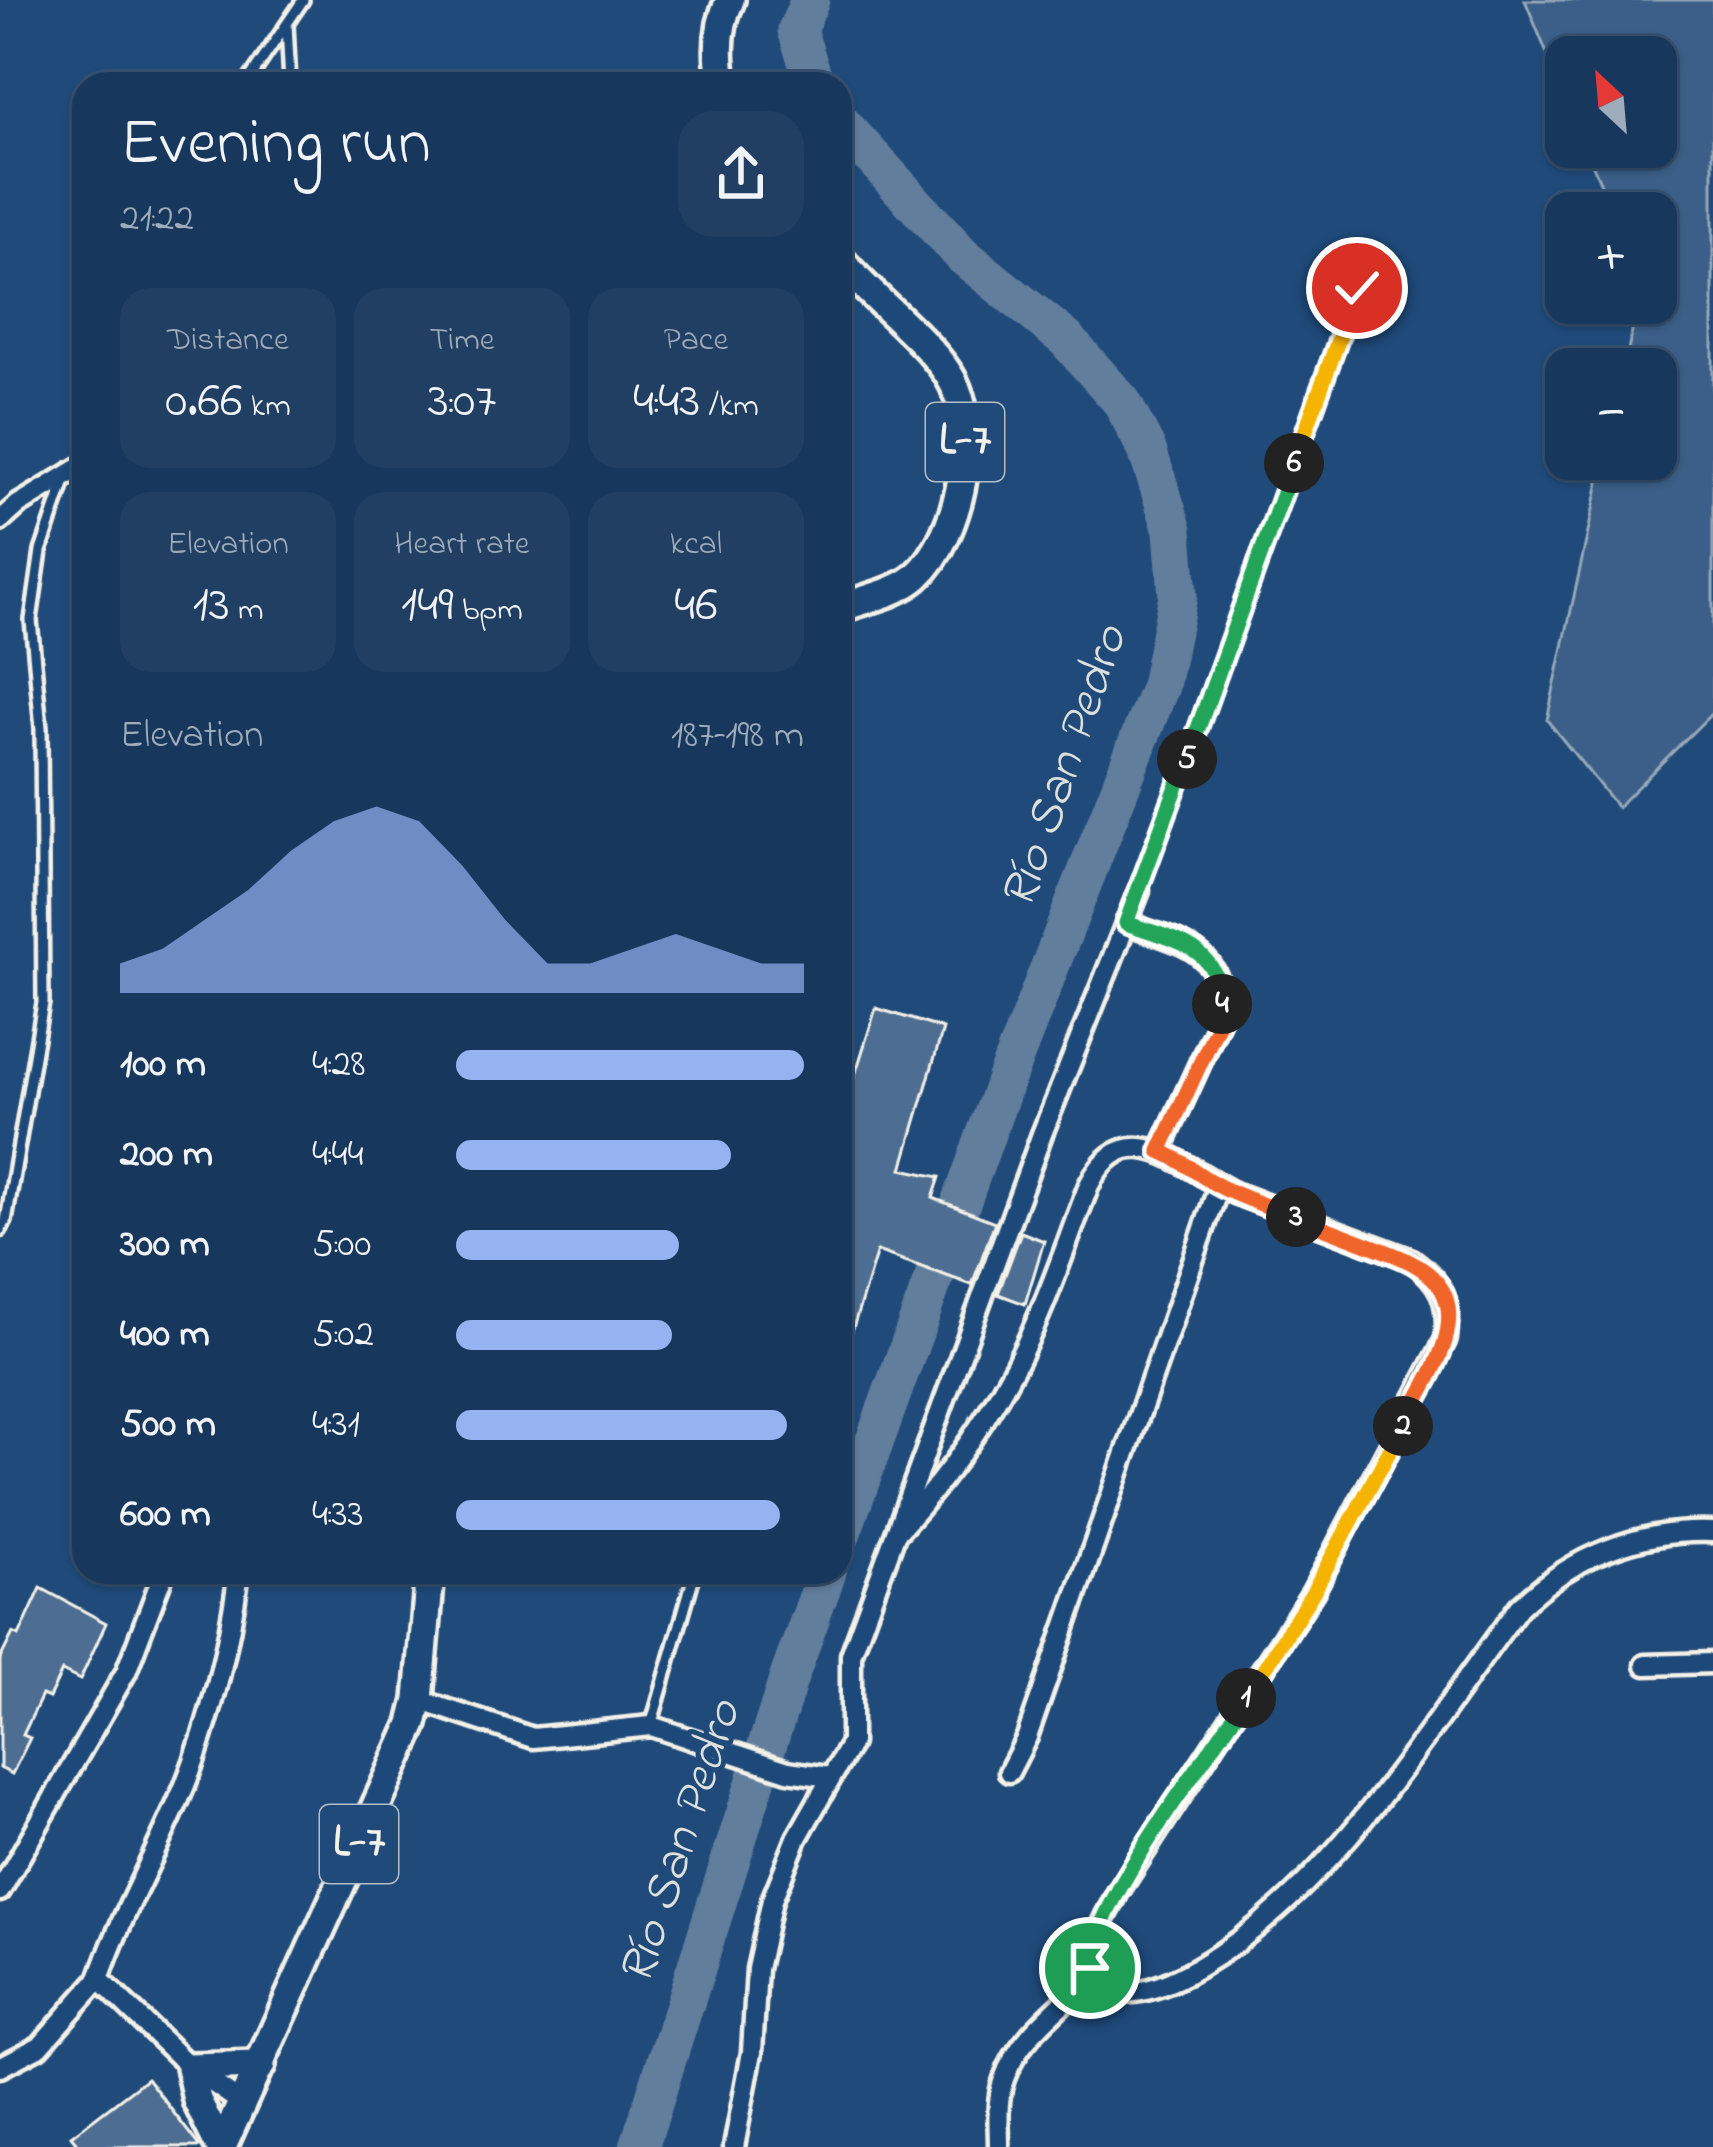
<!DOCTYPE html>
<meta charset="utf-8">
<style>
body{margin:0;font-family:"Indie Flower",sans-serif;background:#203f62;color:#f1f3f6;height:100vh;display:flex;flex-direction:column;font-size:45px;white-space:nowrap}
*{box-sizing:border-box;margin:0}
p{font-size:39px;color:#9eacbb}
.icon{flex:none;width:66px;height:66px;fill:none;stroke:currentColor;stroke-width:2;stroke-linecap:round;stroke-linejoin:round}
.map{position:relative;flex:1;overflow:hidden}
.drawer{position:absolute;left:72px;top:72px;width:780px;height:1512px;display:flex;flex-direction:column;background:#17385c;border-radius:36px;box-shadow:0 3px 9px #0004,0 0 0 3px #365272}
.drawer>*{flex:none}
.needle{width:78px;rotate:334deg}
.tools{position:absolute;left:1545px;top:36px;display:grid;gap:24px}
.tools a{display:grid;place-items:center;width:132px;height:132px;border-radius:24px;background:#17385c;box-shadow:0 3px 9px #0004,0 0 0 3px #365272;font-size:60px}
.pin{position:absolute;display:grid;place-items:center;width:102px;height:102px;color:#fff;margin:-51px;border:6px solid #fff;border-radius:50%;box-shadow:0 3px 12px #0007}
.km{position:absolute;width:60px;height:60px;margin:-30px;border-radius:50%;background:#222;color:#fff;font-size:33px;line-height:60px;text-align:center}
.round{display:grid;place-items:center;flex:none;width:126px;height:126px;border-radius:36px;background:#203f62}
.head{display:flex;align-items:center;justify-content:space-between;height:204px;padding:0 48px}
h1{font-size:66px;font-weight:600;line-height:90px}
.stats{display:grid;grid-template-columns:repeat(3,1fr);gap:18px;height:204px;padding:12px 48px}
.stats div{display:grid;align-content:center;border-radius:30px;background:#203f62;text-align:center}
.stats b{font-size:51px;font-weight:600}
.stats small{font-size:33px;font-weight:400}
.stats p{font-size:33px}
.chart{height:336px;padding:24px 48px}
.chart p{display:flex;justify-content:space-between}
.chart svg{width:100%;height:216px;margin-top:12px;fill:#95b2f1;opacity:.7}
ul{padding:0 48px;list-style:none;font-size:39px}
li{display:grid;grid-template-columns:192px 144px 1fr;align-items:center;height:90px}
li i{height:30px;border-radius:15px;background:#95b2f1}
.map>svg:first-child{display:block}
</style>
<div class="map">
<svg width="1713" height="2147" viewBox="0 0 1713 2147">
<rect width="100%" height="100%" fill="#1f4a7a"/>
<filter id="ink" filterUnits="userSpaceOnUse"><feTurbulence type="fractalNoise" baseFrequency=".00833" numOctaves="2"/><feDisplacementMap in="SourceGraphic" scale="24" xChannelSelector="R" yChannelSelector="G"/><feConvolveMatrix kernelMatrix="1 2 1 2 8 2 1 2 1" color-interpolation-filters="sRGB"/></filter>
<g filter="url(#ink)">
<path fill="#3a5f88" stroke="#97a8b8" stroke-width="3" d="M 1525,0 L 1713,0 L 1713,712 L 1617,807 L 1547,720 L 1604,459 L 1656,459 L 1656,369 L 1624,369 L 1638,303 L 1656,303 L 1656,213 L 1613,213 L 1585,147 L 1656,147 L 1656,57 L 1566,57 L 1566,100 Z"/>
<g fill="none" stroke-linecap="round" stroke-linejoin="round">
<g stroke="#627e9d" stroke-width="39">
<path d="M 810,0 L 797,30 L 815,84"/>
<path d="M 840,122 L 962,255 L 1066,339 L 1122,402 L 1147,450 L 1173,530 L 1178,596 L 1160,686 L 1007,1076 L 840,1537"/>
<path d="M 639,2147 L 789,1677 L 827,1572"/>
</g>
</g>
<g fill="#4d6e92" stroke="#f4f1e8" stroke-width="3">
<path d="M 876,1008 L 943,1029 L 902,1169 L 940,1177 L 933,1198 L 995,1222 L 972,1285 L 877,1251 L 844,1357 L 840,1356 L 840,1123 Z"/>
<path d="M 1021,1232 L 1044,1241 L 1025,1304 L 998,1294 Z"/>
<path d="M 41,1588 L 106,1623 L 80,1680 L 62,1671 L 49,1698 L 42,1695 L 23,1735 L 30,1738 L 12,1774 L 0,1768 L 0,1659 L 13,1633 L 19,1636 Z"/>
<path d="M 147,2078 L 200,2147 L 80,2147 L 71,2136 Z"/>
</g>
<g fill="none" stroke-linecap="round" stroke-linejoin="round">
<g stroke="#f4f1e8" stroke-width="18">
<g id="service">
<path d="M 287,24 L 290,84"/>
<path d="M 246,84 L 303,0"/>
<path d="M 1139,891 L 1357,288"/>
<path d="M 0,1231 L 6,1221 L 43,1003 L 41,728 L 31,620 L 41,551 L 66,478"/>
<path d="M 651,1726 L 695,1572"/>
</g>
</g>
<g stroke="#f4f1e8" stroke-width="27">
<g id="minor">
<path d="M 0,521 L 18,505 L 84,465"/>
<path d="M 1126,923 C 1177,942 1226,948 1222,1015 L 1160,1151"/>
<path d="M 899,1530 C 950,1475 996,1408 1028,1340 C 1052,1290 1069,1236 1089,1185 C 1127,1109 1185,1169 1234,1193 L 1412,1260 C 1442,1282 1450,1302 1446,1339 L 1313,1592 L 1118,1892 C 1108,1913 1093,1936 1090,1959 C 1088,1973 1095,1983 1107,1988 C 1153,2011 1247,1937 1281,1906 C 1373,1823 1445,1706 1519,1607 C 1572,1556 1641,1529 1713,1532"/>
<path d="M 239,1572 C 229,1644 212,1717 185,1785 C 158,1851 122,1912 99,1979 L 190,2067 L 243,2104"/>
<path d="M 1646,1665 L 1713,1663"/>
<path d="M 419,1700 L 533,1738 L 651,1726 L 788,1771 L 829,1777"/>
<path d="M 1009,1772 L 1027,1737 L 1219,1186"/>
<path d="M 0,1891 L 126,1672 L 164,1572"/>
<path d="M 0,2067 L 40,2046 L 99,1979"/>
<path d="M 734,2147 L 752,2052 L 757,1969 L 772,1900 L 797,1838 L 851,1743 L 851,1655 L 1042,1134 L 1139,891"/>
<path d="M 999,2147 C 999,2125 996,2100 1004,2079 C 1018,2037 1062,2006 1092,1976"/>
</g>
</g>
<g stroke="#f4f1e8" stroke-width="36">
<g id="primary">
<path d="M 723,84 C 717,55 717,27 730,0"/>
<path d="M 840,260 C 872,299 924,336 949,375 C 982,426 961,536 917,576 C 898,593 864,599 840,608"/>
<path d="M 220,2147 L 197,2100 L 190,2067 L 261,2065"/>
<path d="M 222,2147 L 413,1724 L 419,1700 L 430,1572"/>
</g>
</g>
<use href="#service" stroke="#1f4a7a" stroke-width="9"/>
<use href="#minor" stroke="#1f4a7a" stroke-width="18"/>
<use href="#primary" stroke="#1f4a7a" stroke-width="27"/>
</g>
</g>
<g fill="none" stroke-linecap="round" stroke-linejoin="round" filter="url(#ink)">
<g stroke="#fff" stroke-width="24">
<path id="split-1" d="M 1090,1968 C 1092,1903 1208,1758 1246,1698"/>
</g>
<g stroke="#fff" stroke-width="24">
<path id="split-2" d="M 1246,1698 L 1313,1592 L 1403,1426"/>
</g>
<g stroke="#fff" stroke-width="24">
<path id="split-3" d="M 1296,1217 C 1320,1226 1344,1235 1367,1244 C 1414,1262 1463,1278 1445,1341 C 1436,1371 1417,1399 1403,1426"/>
</g>
<g stroke="#fff" stroke-width="24">
<path id="split-4" d="M 1222,1004 L 1222,1016 L 1160,1151 C 1181,1159 1193,1171 1212,1182 C 1237,1197 1268,1206 1296,1217"/>
</g>
<g stroke="#fff" stroke-width="24">
<path id="split-5" d="M 1187,759 L 1126,923 C 1173,940 1218,944 1222,1004"/>
</g>
<g stroke="#fff" stroke-width="24">
<path id="split-6" d="M 1187,759 L 1294,463"/>
</g>
<g stroke="#fff" stroke-width="24">
<path id="split-7" d="M 1294,463 L 1357,288"/>
</g>
<use href="#split-1" stroke="#22a559" stroke-width="15"/>
<use href="#split-2" stroke="#f5b400" stroke-width="15"/>
<use href="#split-3" stroke="#f0652b" stroke-width="15"/>
<use href="#split-4" stroke="#f0652b" stroke-width="15"/>
<use href="#split-5" stroke="#22a559" stroke-width="15"/>
<use href="#split-6" stroke="#22a559" stroke-width="15"/>
<use href="#split-7" stroke="#f5b400" stroke-width="15"/>
</g>
<g text-anchor="middle" dominant-baseline="central" stroke-width="10" stroke-linejoin="round" paint-order="stroke">
<g fill="#1f4a7a" stroke="#b4bfc7" stroke-width="3">
<rect x="926" y="403" width="78" height="78" rx="9"/>
<rect x="320" y="1805" width="78" height="78" rx="9"/>
</g>
<g font-size="45" font-weight="bold" fill="#f4f1e8">
<text x="965" y="442">L-7</text>
<text x="359" y="1844">L-7</text>
</g>
<g font-size="51" font-style="italic" fill="#dee0dd" stroke="#1f4a7a">
<text transform="translate(1066 768) rotate(-71)">Río San Pedro</text>
<text transform="translate(682 1843) rotate(-72)">Río San Pedro</text>
</g>
</g>
</svg>
<div class="tools">
<a><svg class="needle" viewBox="-14 -14 28 28"><path d="M0-13l5 13h-10z" fill="#e53935"/><path d="M0 13l5-13h-10z" fill="#9eacbb"/></svg></a>
<a>+</a>
<a>−</a>
</div>
<div class="pin" style="left:1090px;top:1968px;background:#1e9e55"><svg class="icon" aria-label="arrive" viewBox="0 0 24 24"><path d="M6 21V4h12l-3 4 3 4H6"/></svg></div>
<div class="pin" style="left:1357px;top:288px;background:#d93025"><svg class="icon" aria-label="check" viewBox="0 0 24 24"><path d="M5 12l5 5 9-10"/></svg></div>
<b class="km" style="left:1246px;top:1698px">1</b>
<b class="km" style="left:1403px;top:1426px">2</b>
<b class="km" style="left:1296px;top:1217px">3</b>
<b class="km" style="left:1222px;top:1004px">4</b>
<b class="km" style="left:1187px;top:759px">5</b>
<b class="km" style="left:1294px;top:463px">6</b>
<section class="drawer">
<div class="head"><div><h1>Evening run</h1><p>21:22</p></div><a class="round"><svg class="icon" aria-label="share" viewBox="0 0 24 24"><path d="M12 15V3M7 8l5-5 5 5M5 13v7h14v-7"/></svg></a></div>
<div class="stats">
<div><p>Distance</p><b>0.66<small> km</small></b></div>
<div><p>Time</p><b>3:07</b></div>
<div><p>Pace</p><b>4:43<small> /km</small></b></div>
</div>
<div class="stats">
<div><p>Elevation</p><b>13<small> m</small></b></div>
<div><p>Heart rate</p><b>149<small> bpm</small></b></div>
<div><p>kcal</p><b>46</b></div>
</div>
<div class="chart"><p><span>Elevation</span>187–198 m</p>
<svg viewBox="0 0 160 44" preserveAspectRatio="none"><path d="M0 44V38L10 35L20 29L30 23L40 15L50 9L60 6L70 9L80 18L90 29L100 38L110 38L120 35L130 32L140 35L150 38L160 38V44z"/></svg>
</div>
<ul>
<li><b>100 m</b>4:28<i style="width:100%"></i></li>
<li><b>200 m</b>4:44<i style="width:79%"></i></li>
<li><b>300 m</b>5:00<i style="width:64%"></i></li>
<li><b>400 m</b>5:02<i style="width:62%"></i></li>
<li><b>500 m</b>4:31<i style="width:95%"></i></li>
<li><b>600 m</b>4:33<i style="width:93%"></i></li>
</ul>
</section>
</div>
